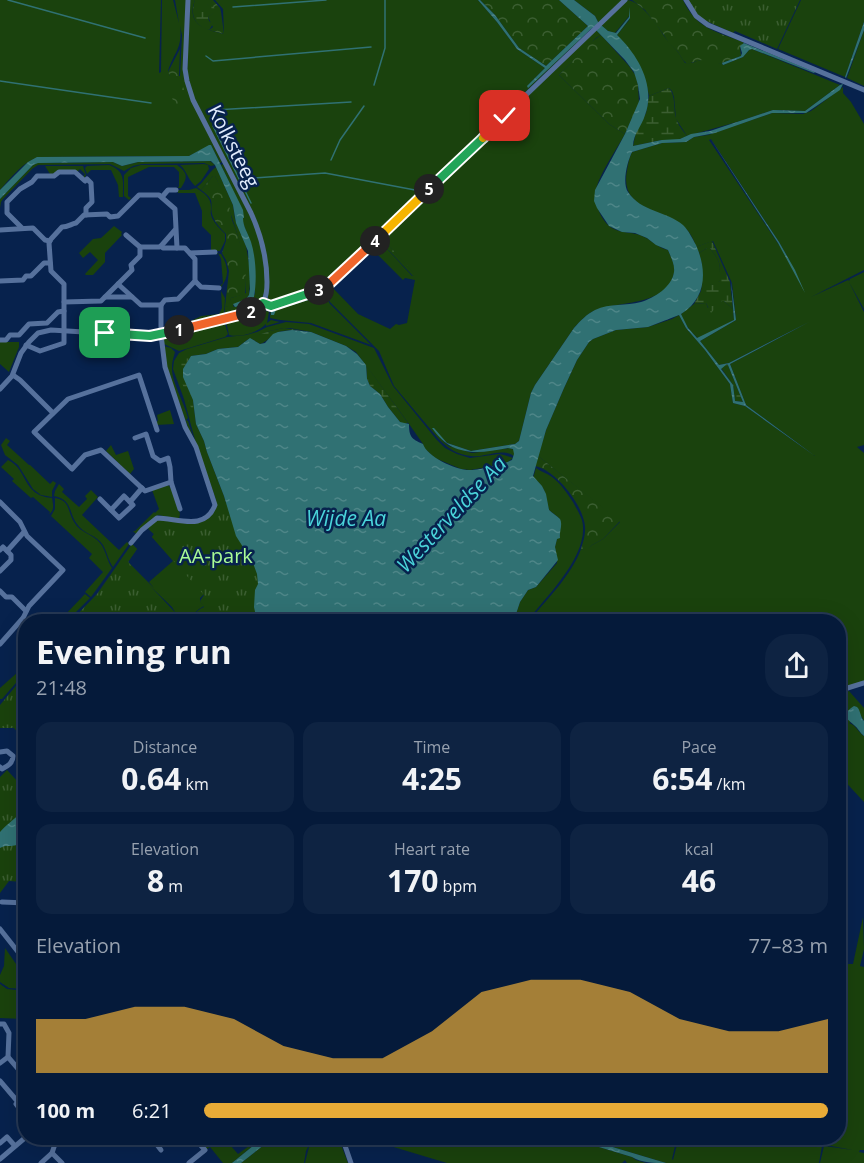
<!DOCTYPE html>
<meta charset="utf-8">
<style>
body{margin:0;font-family:"Open Sans",sans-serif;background:#0e2342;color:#f1f3f6;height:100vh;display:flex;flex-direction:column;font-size:22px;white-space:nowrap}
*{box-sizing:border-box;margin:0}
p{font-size:20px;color:#97a1af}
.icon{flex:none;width:33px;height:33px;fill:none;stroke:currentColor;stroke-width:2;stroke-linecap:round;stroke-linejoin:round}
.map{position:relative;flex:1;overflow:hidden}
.details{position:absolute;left:18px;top:614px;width:828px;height:531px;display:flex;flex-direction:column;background:#051a3a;border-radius:24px;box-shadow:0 6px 24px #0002,0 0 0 2px #263854}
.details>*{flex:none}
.pin{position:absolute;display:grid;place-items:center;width:51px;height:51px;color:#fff;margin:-26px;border-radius:12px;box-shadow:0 3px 9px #0006}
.km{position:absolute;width:30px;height:30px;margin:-15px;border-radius:50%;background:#222;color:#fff;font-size:16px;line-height:30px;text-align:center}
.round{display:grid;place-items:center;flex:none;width:63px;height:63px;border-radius:24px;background:#0e2342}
.headline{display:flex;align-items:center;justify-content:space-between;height:102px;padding:0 18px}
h1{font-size:33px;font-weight:700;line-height:45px}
.figures{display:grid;grid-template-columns:repeat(3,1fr);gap:9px;height:102px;padding:6px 18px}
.figures div{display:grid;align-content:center;border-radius:15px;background:#0e2342;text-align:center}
.figures b{font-size:30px;font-weight:700}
.figures small{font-size:16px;font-weight:400}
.figures p{font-size:16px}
.chart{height:168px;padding:12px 18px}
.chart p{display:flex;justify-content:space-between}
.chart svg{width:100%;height:108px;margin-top:6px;fill:#e8ab37;opacity:.7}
ul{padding:0 18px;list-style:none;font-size:20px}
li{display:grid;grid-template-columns:96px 72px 1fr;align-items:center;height:45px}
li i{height:15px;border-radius:8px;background:#e8ab37}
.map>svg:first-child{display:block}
</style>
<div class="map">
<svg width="864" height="1163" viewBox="0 0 864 1163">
<defs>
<pattern id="forest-crowns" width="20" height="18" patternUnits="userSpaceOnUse" patternTransform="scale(1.5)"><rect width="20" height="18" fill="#1a420d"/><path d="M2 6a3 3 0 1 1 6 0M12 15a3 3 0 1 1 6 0" fill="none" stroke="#3b5e31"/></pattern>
<pattern id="wetland-marsh" width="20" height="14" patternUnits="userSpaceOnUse" patternTransform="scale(1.5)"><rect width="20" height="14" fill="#1a420d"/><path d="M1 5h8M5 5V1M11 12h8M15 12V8" fill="none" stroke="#3b5e31"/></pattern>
<pattern id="park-tufts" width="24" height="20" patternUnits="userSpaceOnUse" patternTransform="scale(1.5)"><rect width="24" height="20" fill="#1a420d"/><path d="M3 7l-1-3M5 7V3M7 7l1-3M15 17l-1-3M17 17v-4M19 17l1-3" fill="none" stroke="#3b5e31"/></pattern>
<pattern id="water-ripples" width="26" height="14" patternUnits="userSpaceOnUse" patternTransform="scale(1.5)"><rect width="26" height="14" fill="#307173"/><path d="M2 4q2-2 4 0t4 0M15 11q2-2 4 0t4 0" fill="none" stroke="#4e8688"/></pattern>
</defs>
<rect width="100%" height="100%" fill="#07224d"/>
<g fill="#1a420d" fill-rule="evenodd">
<path d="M 0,0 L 161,0 L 159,73 L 161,72 L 162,0 L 173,0 L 179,23 L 175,0 L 186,0 L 185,81 L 222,162 L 220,163 L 211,145 L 189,156 L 40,157 C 23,161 11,178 0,190 ZM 180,26 L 182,35 L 180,76 L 170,76 L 168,71 C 174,52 183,48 180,26 Z"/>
<path d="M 190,0 L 195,0 C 186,24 204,29 223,34 L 224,33 L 223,9 L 215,0 L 478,0 L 497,22 L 517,49 L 545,68 L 527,86 L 593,27 L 325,284 L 315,290 L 272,303 L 268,298 L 266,252 L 194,99 L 187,73 Z"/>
<path d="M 574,0 L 623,0 L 599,24 L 595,16 Z"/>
<path d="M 627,0 C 642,1 659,28 667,40 C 670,44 674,47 677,51 C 680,54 682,59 685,63 C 694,64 694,61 701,60 C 706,59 715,64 722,63 L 723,65 L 743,57 L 749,50 L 752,49 L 840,85 L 805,111 L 773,110 L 737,122 L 687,136 L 676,119 L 674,97 L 672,91 L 669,88 L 649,96 C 644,67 635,57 617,35 L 629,20 L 630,15 L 615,33 L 608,31 L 601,25 Z"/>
<path d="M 801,0 L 864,0 L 864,22 L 845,77 L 778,49 Z"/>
<path d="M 596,30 L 601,35 L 596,38 L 559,75 L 609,124 L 625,134 C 618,147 596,179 596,192 C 595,204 600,218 609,226 C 618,233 630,232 640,235 C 651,239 656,247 668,250 C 671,257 676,266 674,273 C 667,306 620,301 596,310 C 588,313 580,321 574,328 L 535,385 L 531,393 L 519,441 L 515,444 L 471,451 L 447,443 L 432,428 L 444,442 L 449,446 L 472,453 L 510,448 L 514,450 L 514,456 C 501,447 485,458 471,456 C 457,455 446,447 437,437 L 394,386 L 379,351 L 330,302 L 326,295 L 327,287 L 330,285 L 358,314 L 390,329 L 396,324 L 399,325 L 407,323 L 415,280 L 405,278 L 403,280 L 375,252 L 371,255 L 368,250 L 378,239 L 412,276 L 414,275 L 414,274 L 381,237 Z"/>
<path d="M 864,30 L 864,86 L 847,78 Z"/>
<path d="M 843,87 L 843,93 L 851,102 L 864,124 L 864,270 L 811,297 L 848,280 L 849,281 L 850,279 L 864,272 L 864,309 L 849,282 L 864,312 L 864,445 L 857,447 L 864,453 L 864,681 L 839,690 L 838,621 L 529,621 C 547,599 571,576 581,549 L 587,550 L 592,545 L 603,539 L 620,522 L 538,456 L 546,430 L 564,388 L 577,360 L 589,342 L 593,339 L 616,330 L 648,327 L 672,319 L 679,315 L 686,328 L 705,350 L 730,384 L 733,403 L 745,406 L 815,456 L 746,405 L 730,364 L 809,322 L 729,363 L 719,365 L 700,341 L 736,320 L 732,283 L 713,241 L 696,247 C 694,240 690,232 684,227 C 663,207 619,212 627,170 C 628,164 629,158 632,152 L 662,143 L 686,142 L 694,137 L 708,135 L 772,113 L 803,114 L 811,111 ZM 711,139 L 779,242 L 791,263 L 709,140 Z"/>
<path d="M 210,161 L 215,165 L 211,166 L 204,163 L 142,164 L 133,166 L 124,171 L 110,164 L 38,165 L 32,169 L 3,199 L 1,202 L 0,208 L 0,199 L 33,165 L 37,163 L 113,162 L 122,166 L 138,162 Z"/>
<path d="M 204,164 L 208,165 L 209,169 L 201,181 L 195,186 C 187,178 187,171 180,165 Z"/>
<path d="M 223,164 L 252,218 L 263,251 L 266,288 L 263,296 L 256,305 L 247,310 L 225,316 L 225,307 L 228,306 L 231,298 L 246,293 C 245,250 233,215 215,176 L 213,176 L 201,190 L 197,187 C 205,181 208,173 216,167 L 233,205 L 235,219 L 246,246 L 249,263 L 250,281 L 249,295 L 246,299 L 233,305 L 234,307 L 246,304 L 255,294 L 254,262 L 251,244 L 243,223 L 243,212 L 221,165 Z"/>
<path d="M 109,165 C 126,171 123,182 123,197 L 119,197 L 118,185 L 111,170 L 91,170 L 87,174 L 85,168 L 87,166 Z"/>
<path d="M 141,165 L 177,165 C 188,173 188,177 181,188 L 178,188 L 179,186 L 179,172 L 174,167 L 149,167 L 128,177 L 128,196 L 131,198 L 129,200 L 124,196 L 124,175 L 131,168 Z"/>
<path d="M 45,166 L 83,166 L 86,175 L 84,178 L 83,177 L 85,174 L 80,169 L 77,172 L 50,174 Z"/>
<path d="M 196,188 C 204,193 211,197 211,207 C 211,213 210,212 212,218 C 215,224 220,229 225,234 L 225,241 L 220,251 L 211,251 L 211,235 L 202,226 L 202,211 L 195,193 L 178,193 L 178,190 L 189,190 Z"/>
<path d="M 114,226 L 122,232 L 121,234 L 122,235 L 105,253 L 105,262 L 93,275 L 86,275 L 85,274 L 98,260 L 90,252 L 83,258 L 79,253 L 93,239 L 101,238 Z"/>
<path d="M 707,248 L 710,248 C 721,263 720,262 720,281 C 715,285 708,287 702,283 L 702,265 L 699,253 Z"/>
<path d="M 215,253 L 221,254 C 228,265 230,276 221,287 L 220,286 L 223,283 L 221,259 L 218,253 Z"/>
<path d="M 221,291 L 225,298 L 224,316 L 169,329 L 167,327 L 183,325 L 201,316 L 219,314 L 222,308 Z"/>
<path d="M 321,292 L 324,294 L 330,304 L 371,345 L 311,323 L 280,320 L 270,318 L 271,307 Z"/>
<path d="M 722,301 L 724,301 L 733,309 L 734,320 L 699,339 C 690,332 685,324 681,314 L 694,304 L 706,303 L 708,308 Z"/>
<path d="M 267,311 L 269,312 L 267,323 L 271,320 L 280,322 L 266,326 L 266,324 C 257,333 241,338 229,335 L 226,321 Z"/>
<path d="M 224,321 L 228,334 L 225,337 L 179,351 L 164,344 L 164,338 L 167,336 Z"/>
<path d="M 286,322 L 309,324 L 374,348 L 393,386 L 436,439 L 445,448 L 457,454 L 470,458 L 499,454 L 504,455 L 513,458 L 505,464 L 470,470 L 461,469 L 435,458 L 424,448 L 423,444 L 409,424 L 356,352 L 346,346 L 311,332 L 290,328 L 284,328 L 270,331 L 247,340 L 238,347 L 218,349 L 206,354 L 191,356 L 183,369 L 183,377 L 193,400 L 196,424 L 204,441 L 207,452 L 224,496 L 236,536 L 253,563 L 257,574 L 258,584 L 255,590 L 254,607 L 257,621 L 209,621 L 245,577 L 235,565 L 200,598 L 200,601 L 204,606 L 199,609 L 186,621 L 178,621 L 176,614 L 172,607 L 128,565 L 127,567 C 135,586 159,601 166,621 L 141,621 L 137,606 C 138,603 141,600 142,597 C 144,589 138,580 131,577 C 126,575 121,576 116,577 C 114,565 125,555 132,544 L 137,549 L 128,562 L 154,588 L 149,582 L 173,561 L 152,537 L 154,534 L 148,529 L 164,529 L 201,526 L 220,518 L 237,561 L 240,561 L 241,559 C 230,552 225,525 220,512 L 215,507 L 216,500 L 195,440 L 184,399 L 173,369 L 174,361 L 179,353 L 187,349 L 227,337 L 246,335 L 257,332 L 267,327 Z"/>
<path d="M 0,342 L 19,342 L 19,347 L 9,372 L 0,364 Z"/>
<path d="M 164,346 L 171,348 L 175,352 C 174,356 172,361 172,366 C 171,382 184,401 188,418 L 186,420 L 188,421 L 193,437 L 190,433 L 166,366 Z"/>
<path d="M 170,410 L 174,424 L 156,425 L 156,422 L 158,421 L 157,415 Z"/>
<path d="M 6,438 L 10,441 L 7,445 L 29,465 L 30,465 L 50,484 L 53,481 L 56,483 L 52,491 L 52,497 L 41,495 L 33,489 L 18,465 L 5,455 L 1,445 Z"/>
<path d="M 111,445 L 116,455 L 128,451 L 134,469 L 130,474 L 106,451 Z"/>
<path d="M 8,460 C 29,470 21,495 52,498 C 53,504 55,510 49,514 L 50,512 L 33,497 L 31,498 L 12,481 L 14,479 L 1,467 Z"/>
<path d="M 536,468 C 541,472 547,473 552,477 C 561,484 567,493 573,502 C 577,510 583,518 583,527 C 585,559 546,597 527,621 L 510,621 L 516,614 L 520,602 L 528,590 L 536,587 L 557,563 L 555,547 L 557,538 L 560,538 L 559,518 L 549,510 C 545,495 547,488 533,478 Z"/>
<path d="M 59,484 L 64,489 L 62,492 L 79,507 L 87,499 L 85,496 L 91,490 L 98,497 L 82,515 L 119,550 L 127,542 L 129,544 L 113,567 C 108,560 107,552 103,545 C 97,535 83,534 77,524 C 68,512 73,500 54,496 L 55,491 Z"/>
<path d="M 168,485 L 171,488 L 180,514 L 179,519 L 158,515 L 136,534 L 133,531 L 135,531 L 154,512 L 155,513 L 159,509 L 152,490 Z"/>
<path d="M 55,498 C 71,501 67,511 74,522 C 80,533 93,534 100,543 C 106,550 107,561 112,568 L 91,597 L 85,592 L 103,572 L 89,558 L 92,554 L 51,516 L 55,509 Z"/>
<path d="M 85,594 L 90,598 L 67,621 L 63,617 Z"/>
<path d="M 18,672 L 22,676 L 2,699 L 0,699 L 0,688 Z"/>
<path d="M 849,691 L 864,708 L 864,721 L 861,716 L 849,723 C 856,725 858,732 864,736 L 864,802 L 839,775 L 839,694 Z"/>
<path d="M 863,917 L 864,949 L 860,966 L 864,967 L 864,1150 L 860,1150 L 859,1152 L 864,1153 L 864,1163 L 820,1163 L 824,1146 L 853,1150 L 815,1143 L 822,1146 L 819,1163 L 666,1163 L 579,1137 L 677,1137 L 672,1159 L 673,1160 L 679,1137 L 777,1137 L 807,1141 L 807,1140 L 787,1137 L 838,1137 L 839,964 L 853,964 Z"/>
<path d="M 5,948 L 25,977 L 25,989 L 9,988 L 0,982 L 0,975 L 4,966 Z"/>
<path d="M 0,984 L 7,989 L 25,991 L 24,1019 L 0,1018 Z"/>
<path d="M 197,1137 L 223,1137 L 238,1154 L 249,1146 L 250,1148 L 251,1144 L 260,1137 L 264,1137 L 232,1163 L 223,1163 L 210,1147 L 207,1149 Z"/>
<path d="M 274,1137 L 313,1137 L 306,1151 L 304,1163 L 241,1163 Z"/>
<path d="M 315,1137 L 338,1137 L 348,1163 L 305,1163 L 309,1147 Z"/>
<path d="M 360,1137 L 566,1137 L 632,1157 L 636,1160 L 646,1163 L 627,1163 L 625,1160 L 622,1163 L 447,1163 Z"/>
</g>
<g fill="url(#forest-crowns)">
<path d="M 206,0 L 213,0 L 220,8 L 221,12 L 224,34 L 209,30 L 213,27 L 208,17 L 214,12 L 206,3 Z"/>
<path d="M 480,0 L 559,0 L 588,26 L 546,66 L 519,48 L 495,15 Z"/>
<path d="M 632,0 L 683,0 C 697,29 715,31 743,42 L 744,43 L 740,47 L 741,56 L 722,63 L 717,64 L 701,60 L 687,64 L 683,60 L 678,52 L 668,42 L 664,35 L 645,10 Z"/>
<path d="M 601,35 L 629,66 L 636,76 L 638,85 L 639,103 L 625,134 L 609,124 L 559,75 L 590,43 Z"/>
<path d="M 180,49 L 179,76 L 170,76 L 168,72 Z"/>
<path d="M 170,81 L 181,82 L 192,109 C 173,110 170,98 170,81 Z"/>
<path d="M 213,176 L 215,176 C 220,186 225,196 229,206 C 231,212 231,219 234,225 C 242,247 248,271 245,294 L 231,298 L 229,306 L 225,307 L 229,271 L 226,260 L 222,253 L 226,241 L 226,234 C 221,229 216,224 213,217 C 208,203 218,202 201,190 Z"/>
<path d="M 381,237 L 415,274 L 413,276 L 378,239 Z"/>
<path d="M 538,456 L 620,521 L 603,539 L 592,545 L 587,551 L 581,549 C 583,542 586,534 585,526 C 583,505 556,470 535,466 Z"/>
</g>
<g fill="url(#wetland-marsh)">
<path d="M 195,0 L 206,0 L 208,5 L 214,7 L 215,12 L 208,17 L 209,21 L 213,24 L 209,30 C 194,25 190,15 195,0 Z"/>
<path d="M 669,88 C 676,96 673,108 676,118 C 678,125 683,131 687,136 L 678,140 L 662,140 L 633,146 L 636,132 L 646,113 L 649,96 Z"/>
<path d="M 712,241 L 730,282 L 733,309 L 724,301 L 722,301 L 711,313 L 706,303 L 694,304 L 701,291 L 702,283 L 710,285 L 720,281 C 720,262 721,263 710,248 L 707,248 L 699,253 L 696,247 Z"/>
<path d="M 284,328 L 305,331 C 295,330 281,329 273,335 C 268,339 266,342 260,344 L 250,338 L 270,331 Z"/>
<path d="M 193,355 L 191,356 L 183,369 L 182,373 L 193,400 L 194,415 C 191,408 188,399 185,391 C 181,379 170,357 193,355 Z"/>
<path d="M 727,364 L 728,365 L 743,402 L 735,401 L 733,385 L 721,368 Z"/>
<path d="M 366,365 L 408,423 L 403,424 L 400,422 L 388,407 L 380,394 L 370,386 L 367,379 Z"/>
</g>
<g fill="url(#park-tufts)">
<path d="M 688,0 L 800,0 L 777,49 L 735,31 L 733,33 L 704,20 L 698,16 Z"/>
<path d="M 232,502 L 261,569 L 259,621 L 186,621 L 200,609 L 204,607 L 200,601 L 204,595 L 152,537 L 154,534 L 147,527 L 157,519 L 196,523 L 215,507 Z"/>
<path d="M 132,544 L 137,549 L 128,562 L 183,621 L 71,621 L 97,594 Z"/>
<path d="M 25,675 L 25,741 L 14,728 L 0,728 L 0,705 Z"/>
<path d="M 7,770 L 19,783 L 25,778 L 25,872 L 20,875 L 24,882 L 9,881 L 0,893 L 0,777 Z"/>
</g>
<g fill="url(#water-ripples)" fill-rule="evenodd">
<path d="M 478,0 L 480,0 L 495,15 L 519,48 L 546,66 L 588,26 L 559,0 L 574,0 L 595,16 L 599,24 L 591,29 L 528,88 L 527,86 L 545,68 L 517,49 L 497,22 Z"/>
<path d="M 630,7 L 630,18 L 617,35 C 638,55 656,86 645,115 C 642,126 633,134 633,146 L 662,140 L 680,139 L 691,134 L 710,131 L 773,110 L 805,111 L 840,85 L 843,84 L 840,90 L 806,113 L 772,113 L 715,133 L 694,137 L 686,142 L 662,143 L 632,152 C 627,162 622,183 628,192 C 641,212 667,211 683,225 C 689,231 692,238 696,245 C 707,270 707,298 681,314 L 688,328 L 697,338 L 734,320 L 731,281 L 736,320 L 700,341 L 719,365 L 729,363 L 809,322 L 730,364 L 746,405 L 815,456 L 745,406 L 733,403 L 730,384 L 705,350 L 686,328 L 679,315 L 648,327 L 616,330 L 593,339 L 589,342 L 577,360 L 564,388 L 546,430 L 533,476 L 542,486 L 546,494 L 549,510 C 552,513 557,516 560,519 C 563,525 559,532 560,538 L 557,539 L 555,547 L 558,560 L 536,587 L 528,590 L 520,602 L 516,614 L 510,621 L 257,621 L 254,607 L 255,590 L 258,584 L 257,574 L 253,563 L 236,536 L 224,496 L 207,452 L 204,441 L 196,424 L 193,400 L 183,377 L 183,369 L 191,356 L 206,354 L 218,349 L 238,347 L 250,338 L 260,344 L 265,343 L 273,334 L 278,332 L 292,330 L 311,332 L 346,346 L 357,354 L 366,365 L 367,379 L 370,386 L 380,394 L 388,407 L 400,422 L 409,424 C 409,436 411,439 423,444 C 427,457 457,471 471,470 C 479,470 505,464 512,460 L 514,454 L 513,449 L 508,448 C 477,454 452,457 432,428 L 434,428 L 447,443 L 471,451 L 515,444 L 519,441 L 531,393 L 535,385 L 574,328 C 580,321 587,314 595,310 C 610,303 626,306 641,302 C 654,298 672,287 674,272 C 675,265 671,257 668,250 L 656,245 L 647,238 L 635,233 L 622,232 L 609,226 L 597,208 L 594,201 L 595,190 L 625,134 L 640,99 L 638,85 L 634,72 L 625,60 L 596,30 L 601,25 L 608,31 L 616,33 L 629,17 ZM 727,364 L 728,365 L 743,402 L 735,401 L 733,385 L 721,369 Z"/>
<path d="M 864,22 L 864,30 L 846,78 L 845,77 Z"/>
<path d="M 744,43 L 815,72 L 814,73 L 752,49 L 749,50 L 743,57 L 723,65 L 722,63 L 741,56 L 742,53 L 740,46 Z"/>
<path d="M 710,138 L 779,242 L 795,270 L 805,293 L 778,243 Z"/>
<path d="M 209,145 L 211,145 L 243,210 L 244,218 L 243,218 C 243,227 248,233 251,242 C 256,258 257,280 254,297 L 246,304 L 235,307 L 233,304 L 246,299 L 249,295 L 250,289 L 248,251 L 236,223 L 233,205 L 215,165 L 211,161 L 138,162 L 122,166 L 113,162 L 38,163 L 33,165 L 0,199 L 0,190 L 28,162 L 37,157 L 189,156 Z"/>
<path d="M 321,293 L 323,294 L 322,296 L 276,310 L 274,315 L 271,315 L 271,310 L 273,308 Z"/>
<path d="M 854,706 L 857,707 C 861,711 860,717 864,721 L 864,736 C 860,733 858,728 854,725 C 845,717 841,715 854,706 Z"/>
<path d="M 25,809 L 25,840 C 13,850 9,843 0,848 L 0,832 C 8,823 17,817 25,809 Z"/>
<path d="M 264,1137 L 274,1137 L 241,1163 L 232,1163 Z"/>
<path d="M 566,1137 L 579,1137 L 666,1163 C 654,1163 642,1163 632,1157 Z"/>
</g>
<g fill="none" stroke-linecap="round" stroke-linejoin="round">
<g stroke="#307173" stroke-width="1.5">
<path d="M 8,0 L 145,38"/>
<path d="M 233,7 L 326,0"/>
<path d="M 206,56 L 213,61 L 371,47"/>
<path d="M 0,81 L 151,103"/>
<path d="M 374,85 L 385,48 L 385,0"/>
<path d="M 215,110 L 351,102"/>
<path d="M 213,126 L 251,203"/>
<path d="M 331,160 L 340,140 L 364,106"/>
<path d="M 240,179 L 325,173 L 415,190"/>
</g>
<g stroke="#56719c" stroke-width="5">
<path d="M 686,0 L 696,16 L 708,25 L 864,90"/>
<path d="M 162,197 L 168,190 L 176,190"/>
<path d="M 22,228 L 7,213 L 7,202 L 20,189 L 32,182 L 37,176 L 54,176 L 59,172 L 75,172 L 85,181 L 87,179 L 91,183 L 92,202 L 86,208 L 86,215"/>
<path d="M 0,230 L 33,228 L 45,240 L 50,241"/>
<path d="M 161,246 L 175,230"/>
<path d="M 140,247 L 159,247 L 161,246 L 163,248 L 185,248 L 195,259 L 195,281 L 178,299 L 165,300 L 161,305"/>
<path d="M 190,253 L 215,252"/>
<path d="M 0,281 L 23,280 L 26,276 L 31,276 L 44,263 L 50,263"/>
<path d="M 195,281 L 201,287 L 219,288"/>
<path d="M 118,284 L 141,305 L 161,305"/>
<path d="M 105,297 L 132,297"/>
<path d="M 64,302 L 101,301 L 132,270 L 131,265 L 140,256 L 140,247 L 126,235"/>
<path d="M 263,303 L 271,306 L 314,293 L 330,283 L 625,0"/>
<path d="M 0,340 L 6,340 L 10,335 L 19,335 L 29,324 L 47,323 L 58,312 L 64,311"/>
<path d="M 26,345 L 40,351 L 64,343 L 64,284 L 51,271 L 49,243 L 51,239 L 62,227 C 68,227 71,224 76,223 L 84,215 L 107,214 L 110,217 L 118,216 L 139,195 L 159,195 L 175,209 L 177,248"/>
<path d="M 13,375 L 20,380 L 53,413"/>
<path d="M 0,389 L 12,376 L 21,353 L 29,342 L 38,333 L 51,330 L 150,336 L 161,335 L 250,312 C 255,309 261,306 264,300 C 267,295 267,288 267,282 C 267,257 261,235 251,213 L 193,100 L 187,81 L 185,69 L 188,0"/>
<path d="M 135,438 L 146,434 L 153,456 L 160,461 L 168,458 L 170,467 L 171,482 L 145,491 L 101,450 L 85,455 L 72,469 L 34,432 L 68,399 L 139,375 L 157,430"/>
<path d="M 171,482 L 180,509"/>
<path d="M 100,499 L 119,518 L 133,505 L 130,502 L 142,488"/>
<path d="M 0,502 L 20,522 L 27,536 L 63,570 L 29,606 L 23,618 L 0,644"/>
<path d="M 111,510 L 124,496 L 130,502"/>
<path d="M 131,543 L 142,530 L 157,518 C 177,518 205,532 215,505 L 196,447 L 185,427 L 165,367 L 161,335 L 161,305"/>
<path d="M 0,550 L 3,547 L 11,555 L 11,560 L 0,571"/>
<path d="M 7,551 L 24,532"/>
<path d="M 0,591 L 6,597 L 12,597 L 26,611"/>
<path d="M 838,691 L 864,683"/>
<path d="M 0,752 L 7,751 L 13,756 C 13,763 8,766 2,769 L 0,767"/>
<path d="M 2,902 L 26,903"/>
<path d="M 0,929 L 26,962"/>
<path d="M 0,1024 L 4,1024 L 9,1033 L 8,1057 L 26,1078"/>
<path d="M 0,1063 L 8,1057"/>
<path d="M 0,1081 L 18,1102 L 16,1104 L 23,1113 L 26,1111"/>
<path d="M 151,1137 L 161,1150"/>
<path d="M 342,1137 L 351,1163"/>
<path d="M 0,1143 L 7,1137 L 15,1146"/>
<path d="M 52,1153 L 62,1163"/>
<path d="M 0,1159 L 26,1137"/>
<path d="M 41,1163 L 52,1153 L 55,1144 L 63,1137"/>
<path d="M 189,1163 L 205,1150 L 195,1139 L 195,1137"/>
</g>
</g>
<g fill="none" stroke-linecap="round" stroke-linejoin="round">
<g stroke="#fff" stroke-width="12">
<path id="split-1" d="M 105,333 L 150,336 L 179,330"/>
</g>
<g stroke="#fff" stroke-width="12">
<path id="split-2" d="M 179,330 L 251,312"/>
</g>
<g stroke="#fff" stroke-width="12">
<path id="split-3" d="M 251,312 L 263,303 L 271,306 L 319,290"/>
</g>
<g stroke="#fff" stroke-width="12">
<path id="split-4" d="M 319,290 L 330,283 L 375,241"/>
</g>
<g stroke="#fff" stroke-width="12">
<path id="split-5" d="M 375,241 L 429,189"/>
</g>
<g stroke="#fff" stroke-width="12">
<path id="split-6" d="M 429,189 L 483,138"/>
</g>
<g stroke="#fff" stroke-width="12">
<path id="split-7" d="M 483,138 L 505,116"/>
</g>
<use href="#split-1" stroke="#22a559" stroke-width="8"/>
<use href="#split-2" stroke="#f0652b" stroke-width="8"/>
<use href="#split-3" stroke="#22a559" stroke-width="8"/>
<use href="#split-4" stroke="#f0652b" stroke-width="8"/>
<use href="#split-5" stroke="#f5b400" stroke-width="8"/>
<use href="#split-6" stroke="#22a559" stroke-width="8"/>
<use href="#split-7" stroke="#f5b400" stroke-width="8"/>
</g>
<g text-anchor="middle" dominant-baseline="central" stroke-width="5" stroke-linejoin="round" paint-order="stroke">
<g font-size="20" fill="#e2edfe" stroke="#07224d">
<text transform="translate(234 146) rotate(63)">Kolksteeg</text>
</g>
<g font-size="20" fill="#aafb95" stroke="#07224d">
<text x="216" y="555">AA-park</text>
</g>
<g font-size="21" font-style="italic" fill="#4ad4da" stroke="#07224d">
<text transform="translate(451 514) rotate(-47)">Westerveldse Aa</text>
<text x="346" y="518">Wijde Aa</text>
</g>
</g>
</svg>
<div class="pin" style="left:105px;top:333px;background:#1e9e55"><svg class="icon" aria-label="arrive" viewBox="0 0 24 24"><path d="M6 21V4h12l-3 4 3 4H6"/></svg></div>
<div class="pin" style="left:505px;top:116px;background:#d93025"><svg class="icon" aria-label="check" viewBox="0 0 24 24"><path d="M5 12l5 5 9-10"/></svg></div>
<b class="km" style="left:179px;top:330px">1</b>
<b class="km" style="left:251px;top:312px">2</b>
<b class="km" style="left:319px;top:290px">3</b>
<b class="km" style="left:375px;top:241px">4</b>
<b class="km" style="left:429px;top:189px">5</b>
<section class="details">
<div class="headline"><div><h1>Evening run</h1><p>21:48</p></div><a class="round"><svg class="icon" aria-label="share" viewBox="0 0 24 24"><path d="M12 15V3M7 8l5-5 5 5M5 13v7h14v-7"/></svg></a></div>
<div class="figures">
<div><p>Distance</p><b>0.64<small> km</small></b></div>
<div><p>Time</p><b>4:25</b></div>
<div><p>Pace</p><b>6:54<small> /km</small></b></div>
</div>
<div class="figures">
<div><p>Elevation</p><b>8<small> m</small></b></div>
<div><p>Heart rate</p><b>170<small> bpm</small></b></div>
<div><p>kcal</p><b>46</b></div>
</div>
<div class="chart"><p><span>Elevation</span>77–83 m</p>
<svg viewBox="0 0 160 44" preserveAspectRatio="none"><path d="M0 44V22L10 22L20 17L30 17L40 22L50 33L60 38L70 38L80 27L90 11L100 6L110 6L120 11L130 22L140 27L150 27L160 22V44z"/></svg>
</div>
<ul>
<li><b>100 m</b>6:21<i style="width:100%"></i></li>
</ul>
</section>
</div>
